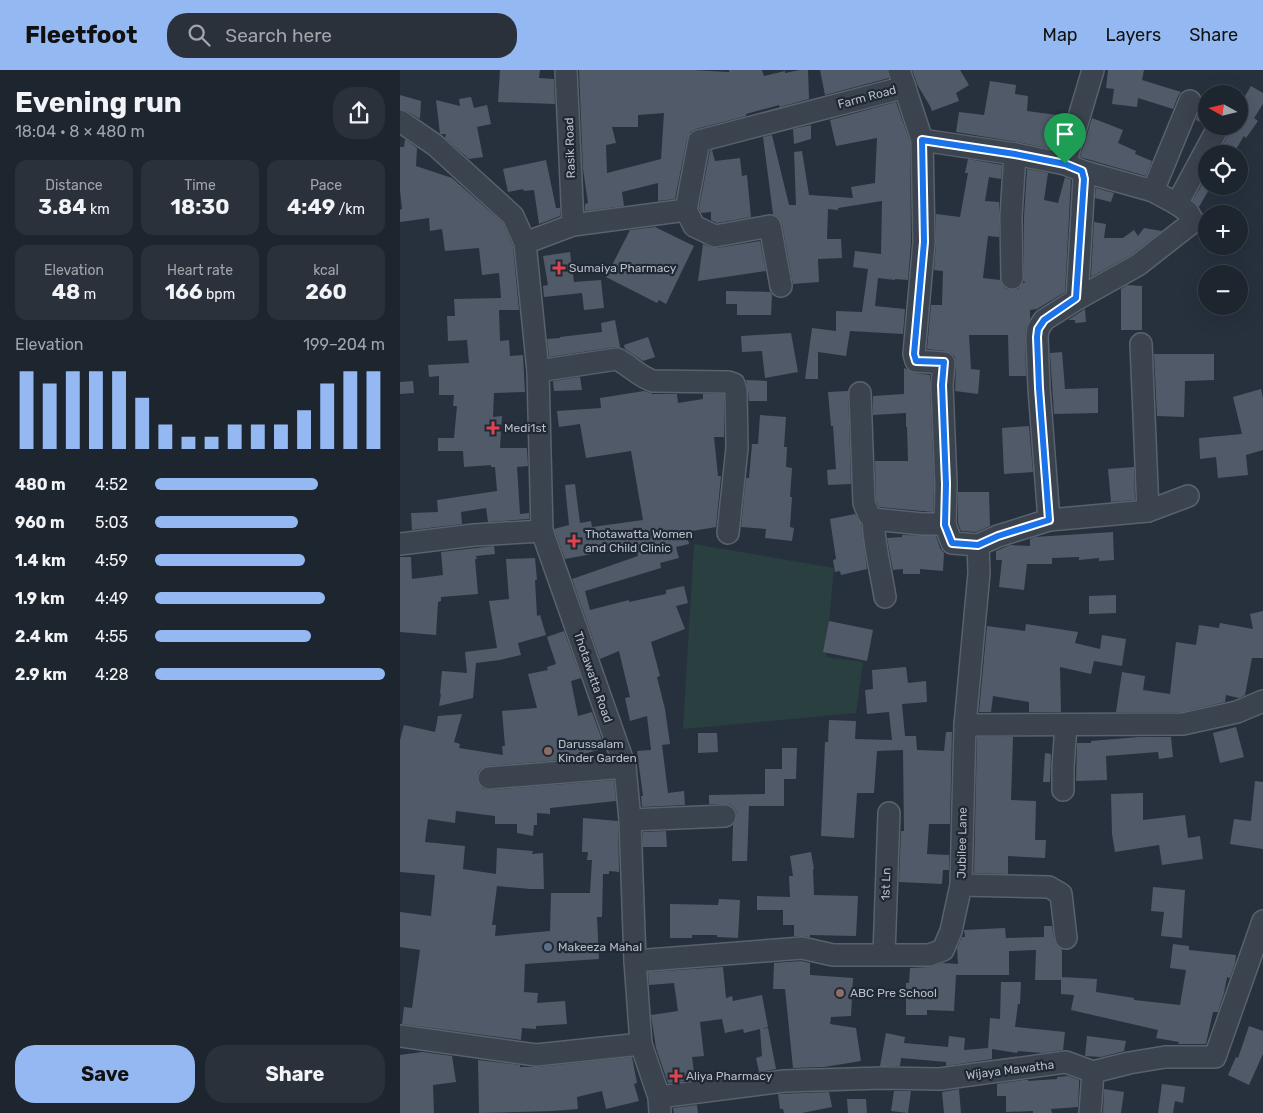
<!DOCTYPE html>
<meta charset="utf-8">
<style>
body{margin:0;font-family:Rubik,sans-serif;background:#2a313a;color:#f1f3f6;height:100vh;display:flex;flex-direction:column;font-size:19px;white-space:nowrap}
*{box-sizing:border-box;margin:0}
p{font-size:16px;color:#a0a5aa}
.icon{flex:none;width:28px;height:28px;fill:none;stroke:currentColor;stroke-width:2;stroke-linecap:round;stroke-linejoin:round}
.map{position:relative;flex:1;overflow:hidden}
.side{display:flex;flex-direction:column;background:#1d252e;width:400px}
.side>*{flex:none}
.needle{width:32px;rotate:278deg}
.tools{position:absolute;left:798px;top:15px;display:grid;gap:10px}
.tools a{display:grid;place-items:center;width:50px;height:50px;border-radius:50%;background:#1d252e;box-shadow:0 5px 20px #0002,0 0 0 1px #3b424a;font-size:25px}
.pin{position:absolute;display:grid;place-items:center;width:42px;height:42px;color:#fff;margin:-51px -21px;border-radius:50% 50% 50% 0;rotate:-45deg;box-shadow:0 0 5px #0007}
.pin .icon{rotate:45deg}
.round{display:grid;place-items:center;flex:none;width:52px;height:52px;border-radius:20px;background:#2a313a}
.headline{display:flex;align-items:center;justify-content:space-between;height:85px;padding:0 15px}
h1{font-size:28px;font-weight:700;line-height:38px}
.stats{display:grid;grid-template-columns:repeat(3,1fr);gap:8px;height:85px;padding:5px 15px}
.stats div{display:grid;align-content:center;border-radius:12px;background:#2a313a;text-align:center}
.stats b{font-size:21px;font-weight:700}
.stats small{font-size:14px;font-weight:400}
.stats p{font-size:14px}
.chart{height:140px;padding:10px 15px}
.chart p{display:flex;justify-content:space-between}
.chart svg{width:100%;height:90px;margin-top:5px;stroke:#94b9f2;stroke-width:6}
.primary-button{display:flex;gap:10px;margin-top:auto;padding:10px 15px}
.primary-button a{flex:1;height:58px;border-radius:20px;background:#94b9f2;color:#111;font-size:20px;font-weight:700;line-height:58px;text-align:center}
.primary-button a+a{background:#2a313a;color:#f1f3f6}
ul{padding:0 15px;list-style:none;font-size:16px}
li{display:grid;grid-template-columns:80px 60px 1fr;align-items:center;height:38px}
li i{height:12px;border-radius:6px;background:#94b9f2}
header{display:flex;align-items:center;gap:30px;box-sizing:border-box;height:70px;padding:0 25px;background:#94b9f2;color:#111}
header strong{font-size:24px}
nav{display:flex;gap:28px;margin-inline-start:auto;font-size:18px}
.search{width:350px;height:45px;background:#2a313a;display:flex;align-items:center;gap:12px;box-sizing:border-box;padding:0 18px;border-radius:20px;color:#a0a5aa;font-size:19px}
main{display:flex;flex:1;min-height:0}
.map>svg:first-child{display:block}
</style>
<header>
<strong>Fleetfoot</strong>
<div class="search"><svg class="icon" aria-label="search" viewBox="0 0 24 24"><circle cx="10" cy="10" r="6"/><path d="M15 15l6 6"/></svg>Search here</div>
<nav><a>Map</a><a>Layers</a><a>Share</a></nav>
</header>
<main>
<section class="side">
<div class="headline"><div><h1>Evening run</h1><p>18:04 · 8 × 480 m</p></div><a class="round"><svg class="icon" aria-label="share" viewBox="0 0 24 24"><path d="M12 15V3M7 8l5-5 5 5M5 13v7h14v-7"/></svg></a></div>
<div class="stats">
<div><p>Distance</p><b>3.84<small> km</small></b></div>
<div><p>Time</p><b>18:30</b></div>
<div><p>Pace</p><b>4:49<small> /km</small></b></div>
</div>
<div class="stats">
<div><p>Elevation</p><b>48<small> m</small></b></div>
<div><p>Heart rate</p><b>166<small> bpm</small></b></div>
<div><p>kcal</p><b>260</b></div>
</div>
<div class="chart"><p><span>Elevation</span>199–204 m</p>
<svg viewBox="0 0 160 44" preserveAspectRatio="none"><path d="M5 44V6M15 44V12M25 44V6M35 44V6M45 44V6M55 44V19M65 44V32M75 44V38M85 44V38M95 44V32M105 44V32M115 44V32M125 44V25M135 44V12M145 44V6M155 44V6"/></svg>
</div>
<ul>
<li><b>480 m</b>4:52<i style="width:71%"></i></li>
<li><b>960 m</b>5:03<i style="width:62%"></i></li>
<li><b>1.4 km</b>4:59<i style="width:65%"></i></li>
<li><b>1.9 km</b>4:49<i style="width:74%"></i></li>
<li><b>2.4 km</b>4:55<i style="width:68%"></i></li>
<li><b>2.9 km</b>4:28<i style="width:100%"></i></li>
</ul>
<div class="primary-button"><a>Save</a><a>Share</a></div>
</section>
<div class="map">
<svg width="863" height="1043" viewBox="0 0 863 1043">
<rect width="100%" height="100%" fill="#27313e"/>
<path fill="#2a3f40" d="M 294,474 L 434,498 L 426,587 L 463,592 L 456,643 L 283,659 Z"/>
<g fill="#505a69" fill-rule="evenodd">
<path d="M 100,0 L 140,0 L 139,8 L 154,9 L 155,34 L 98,32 Z"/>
<path d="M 179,0 L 293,0 L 329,2 L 329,0 L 362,0 L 364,6 L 385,1 L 385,3 L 400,0 L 408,0 L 409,29 L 380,37 L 379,35 L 346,44 L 346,46 L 296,59 L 290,62 L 287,69 L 275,129 L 258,131 L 258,113 L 222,122 L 224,136 L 185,141 L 185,134 L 188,133 L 183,99 ZM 264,43 L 261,89 L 207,103 L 206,75 L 216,73 L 212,57 L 238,57 L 238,45 Z"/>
<path d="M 420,0 L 487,0 L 489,8 L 425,25 Z"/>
<path d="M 512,0 L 560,0 L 569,15 L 556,23 L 559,31 L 532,41 L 530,36 L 518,16 Z"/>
<path d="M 708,0 L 744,0 L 742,10 L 781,22 L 778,26 L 773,39 L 738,28 L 737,37 L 712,34 L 714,19 L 706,18 Z"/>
<path d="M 590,11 L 616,15 L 615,24 L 628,26 L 627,41 L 657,45 L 652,79 L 617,72 L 556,62 L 559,42 L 584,45 Z"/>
<path d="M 851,16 L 863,23 L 863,34 L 854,48 L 858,51 L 846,68 L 844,66 L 833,84 L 831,84 L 821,78 L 830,62 L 831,56 L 839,56 L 839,36 Z"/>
<path d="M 0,25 L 21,31 L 20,49 L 7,41 L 0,39 Z"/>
<path d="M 71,27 L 74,38 L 87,35 L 91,54 L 77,57 L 83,87 L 69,89 L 45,68 L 46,64 L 40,64 L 36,30 L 60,36 L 59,29 Z"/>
<path d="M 802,31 L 806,33 L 806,55 L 796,50 Z"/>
<path d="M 496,32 L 510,72 L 511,172 L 508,210 L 495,209 L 495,210 L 478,208 L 475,236 L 505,239 L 503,264 L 450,261 L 446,286 L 418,282 L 418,309 L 405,309 L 412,258 L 436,261 L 436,241 L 462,242 L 468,199 L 453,197 L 455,181 L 481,184 L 482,131 L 438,138 L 438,140 L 428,139 L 427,169 L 441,169 L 442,188 L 418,189 L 419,212 L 393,214 L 382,154 L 379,148 L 373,144 L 363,67 L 372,65 L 389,135 L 396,135 L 394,82 L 402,81 L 409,125 L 453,128 L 451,117 L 475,113 L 477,68 L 436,76 L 430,50 Z"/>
<path d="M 692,48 L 723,60 L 718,73 L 736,81 L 735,84 L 752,91 L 746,106 L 680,87 Z"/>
<path d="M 411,55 L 411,69 L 394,74 L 393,59 Z"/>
<path d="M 5,69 L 17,78 L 16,96 L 52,108 L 103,153 L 113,176 L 119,240 L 99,240 L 100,271 L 109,270 L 110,286 L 123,285 L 125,322 L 94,323 L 93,347 L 102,346 L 100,378 L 127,378 L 128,396 L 117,397 L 120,444 L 129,443 L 129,449 L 88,452 L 86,438 L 61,442 L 62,454 L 12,460 L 11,443 L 38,442 L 37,430 L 97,421 L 95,397 L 91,397 L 91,395 L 64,397 L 63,381 L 38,381 L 38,368 L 54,368 L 57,336 L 53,336 L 54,325 L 39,325 L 39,306 L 29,307 L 28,295 L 69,293 L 67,270 L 48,271 L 47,246 L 55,246 L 54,229 L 101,228 L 99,203 L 82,205 L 79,178 L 45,181 L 42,159 L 30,161 L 29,148 L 0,152 L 0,140 L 2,139 L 0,120 L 0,77 L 4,77 Z"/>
<path d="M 312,80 L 315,91 L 340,88 L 342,106 L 347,105 L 351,147 L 317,153 L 311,150 L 311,142 L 301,143 L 299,138 L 310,81 Z"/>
<path d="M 568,89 L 602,95 L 601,109 L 589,107 L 585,131 L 599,132 L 599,167 L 588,166 L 583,208 L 600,210 L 602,215 L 606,219 L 612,220 L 618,219 L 623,213 L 625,213 L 624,211 L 624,146 L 627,99 L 648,103 L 644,130 L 658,133 L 665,107 L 671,110 L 665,222 L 637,239 L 630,240 L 630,249 L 626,257 L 625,266 L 626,306 L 609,306 L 608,265 L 569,265 L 571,299 L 580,300 L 578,324 L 555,321 L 556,294 L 555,287 L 551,283 L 545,281 L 527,279 L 531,235 L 542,235 L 543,201 L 534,200 L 536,173 L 536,144 L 560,147 L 568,103 L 565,103 Z"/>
<path d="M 146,90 L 156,138 L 160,138 L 160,146 L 139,154 L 134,120 L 124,121 L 123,119 L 108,122 L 103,99 Z"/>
<path d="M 804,111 L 806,112 L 806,116 L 811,116 L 799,137 L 793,130 Z"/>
<path d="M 696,118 L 714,123 L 711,132 L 695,128 Z"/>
<path d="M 694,152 L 706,154 L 704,168 L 723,168 L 734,160 L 738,166 L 744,158 L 762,161 L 731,185 L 691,207 Z"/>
<path d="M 255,157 L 294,176 L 266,234 L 259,230 L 257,233 L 206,207 L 230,160 Z"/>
<path d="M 360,171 L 366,201 L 298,211 L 303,174 L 310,177 L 317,178 Z"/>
<path d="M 170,182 L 174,212 L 201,210 L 204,238 L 184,240 L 182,223 L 144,227 L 143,216 L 148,215 L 143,186 Z"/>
<path d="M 727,215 L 742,216 L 742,260 L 721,260 L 721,219 Z"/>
<path d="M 326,221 L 370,222 L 372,225 L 371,245 L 337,245 L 337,234 L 326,234 Z"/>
<path d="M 685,239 L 686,252 L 675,253 L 675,250 L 668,250 Z"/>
<path d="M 215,250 L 220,277 L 215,277 L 149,287 L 147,269 L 160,268 L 160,267 L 202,262 L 201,253 Z"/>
<path d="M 391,263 L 398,302 L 365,308 L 362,281 L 342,282 L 341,266 Z"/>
<path d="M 248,267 L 255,287 L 243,291 L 225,279 L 224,275 Z"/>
<path d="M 662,282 L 665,319 L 698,318 L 698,343 L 654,344 L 650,283 Z"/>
<path d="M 754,284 L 814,284 L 814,310 L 785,311 L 784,347 L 757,346 Z"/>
<path d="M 504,298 L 515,303 L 530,305 L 530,316 L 534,415 L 533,442 L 479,437 L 476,430 L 475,391 L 508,391 L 507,357 L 506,357 L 506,343 L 473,345 L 473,326 L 504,324 Z"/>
<path d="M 180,307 L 182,320 L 154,321 L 153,311 Z"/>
<path d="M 346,310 L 367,311 L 367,331 L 349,331 L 348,320 Z"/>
<path d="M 13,311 L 14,323 L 0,324 L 0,312 Z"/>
<path d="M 861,319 L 863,328 L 863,380 L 846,385 L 848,405 L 818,408 L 816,387 L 800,389 L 799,368 L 842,364 L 833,327 Z"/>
<path d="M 244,321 L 253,324 L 277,324 L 278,333 L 303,329 L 303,324 L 324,324 L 324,367 L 314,367 L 318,406 L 321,406 L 316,457 L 286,462 L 289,474 L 276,477 L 279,488 L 260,493 L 261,498 L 185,521 L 190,540 L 229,530 L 229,532 L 266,524 L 266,520 L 284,516 L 288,533 L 276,536 L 285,559 L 251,572 L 260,606 L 257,607 L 265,639 L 270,674 L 262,675 L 268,723 L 284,721 L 285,735 L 242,737 L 241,726 L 243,726 L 237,681 L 251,680 L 247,646 L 230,651 L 225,628 L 230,627 L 219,581 L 200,589 L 172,509 L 238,486 L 235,476 L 165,489 L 154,459 L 169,455 L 165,415 L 175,414 L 180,453 L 191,451 L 192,457 L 243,450 L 231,381 L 186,388 L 180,354 L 159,357 L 157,341 L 201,338 L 200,328 Z"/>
<path d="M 448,321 L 451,414 L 428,415 L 427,400 L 436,399 L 433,356 L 431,356 L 428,322 Z"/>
<path d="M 360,345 L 386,347 L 384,377 L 387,377 L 386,397 L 392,398 L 390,427 L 392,427 L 390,457 L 394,458 L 392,471 L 365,468 L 366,459 L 341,457 L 346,408 L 349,408 L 352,374 L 358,374 Z"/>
<path d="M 629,356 L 633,402 L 604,404 L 602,358 Z"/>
<path d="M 734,397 L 735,430 L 711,432 L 708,399 Z"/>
<path d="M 558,422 L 589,422 L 590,456 L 576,462 L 561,461 L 558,453 Z"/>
<path d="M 455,444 L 461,454 L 467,499 L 441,505 L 440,501 L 435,502 L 433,490 L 436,489 L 430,449 Z"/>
<path d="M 713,462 L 714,490 L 699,491 L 699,488 L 679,490 L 679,487 L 652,488 L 652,494 L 627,494 L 624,520 L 599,517 L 602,490 L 596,490 L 596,481 L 610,475 L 630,476 L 630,469 L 635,467 Z"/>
<path d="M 502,465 L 536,466 L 540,478 L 544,483 L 543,501 L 520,499 L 520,504 L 503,504 L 503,499 L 493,500 L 487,468 L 502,467 Z"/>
<path d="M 94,476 L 95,484 L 76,486 L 77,489 L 75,489 L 78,524 L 41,527 L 41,531 L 38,532 L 36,565 L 0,562 L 0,487 L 11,487 L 12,509 L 43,505 L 41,482 Z"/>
<path d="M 135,488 L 137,510 L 135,510 L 137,546 L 140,545 L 146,565 L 118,573 L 121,585 L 100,590 L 76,593 L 73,628 L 39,636 L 41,624 L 40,624 L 42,601 L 67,603 L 65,582 L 97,578 L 89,531 L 109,529 L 106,489 Z"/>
<path d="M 716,525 L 716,543 L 689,544 L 689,526 Z"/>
<path d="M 863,541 L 863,588 L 852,588 L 845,625 L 839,628 L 826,625 L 825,632 L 782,642 L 716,642 L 722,602 L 745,606 L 743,620 L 770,624 L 776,572 L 796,575 L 799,555 L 819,558 L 820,553 L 853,559 L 850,544 Z"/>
<path d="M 429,551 L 473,560 L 467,591 L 423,582 Z"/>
<path d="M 626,554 L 678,562 L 675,573 L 700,579 L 702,565 L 726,569 L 722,596 L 694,591 L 691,604 L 660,597 L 661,642 L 629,642 L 629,632 L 593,626 L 591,642 L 579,642 L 587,556 L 625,561 Z"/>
<path d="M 164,561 L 181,608 L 171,611 L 178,646 L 192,642 L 205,678 L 162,690 L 88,696 L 82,698 L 78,702 L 77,709 L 79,715 L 83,719 L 90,720 L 214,710 L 216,731 L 150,738 L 150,744 L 137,743 L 137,755 L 134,755 L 133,766 L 117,763 L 117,754 L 95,754 L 95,746 L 56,741 L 55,753 L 28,749 L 25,772 L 65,776 L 63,799 L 96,804 L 97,778 L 133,781 L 132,784 L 143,783 L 144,819 L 130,819 L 97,816 L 92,855 L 96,855 L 95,866 L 150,861 L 151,823 L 190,823 L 192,790 L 187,790 L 188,782 L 182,782 L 183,748 L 218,751 L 219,802 L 209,801 L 209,804 L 203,804 L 202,847 L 197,847 L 199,889 L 125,894 L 124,922 L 138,923 L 137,933 L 165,931 L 167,954 L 136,956 L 136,959 L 122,958 L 121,970 L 2,954 L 4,937 L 12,938 L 20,880 L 0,877 L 0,842 L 31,846 L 35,805 L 0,802 L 0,670 L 4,655 L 35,662 L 38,646 L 62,644 L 54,672 L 60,674 L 59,678 L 103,685 L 102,676 L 105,676 L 102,641 L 137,638 L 128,604 L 148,600 L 147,597 L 156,594 L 147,567 Z"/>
<path d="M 506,597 L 508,613 L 526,611 L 527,632 L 502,634 L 505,666 L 516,666 L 517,680 L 544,681 L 546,662 L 552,662 L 550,754 L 529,754 L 527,784 L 549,785 L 549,800 L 543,800 L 542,814 L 499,812 L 501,761 L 504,761 L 503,680 L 477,681 L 474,723 L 457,723 L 454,768 L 421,766 L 425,672 L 428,672 L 429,650 L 456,651 L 455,669 L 492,670 L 489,642 L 467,644 L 465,620 L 473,619 L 472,600 Z"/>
<path d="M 836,657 L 844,687 L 820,693 L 813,663 Z"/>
<path d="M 298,663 L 317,663 L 318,682 L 298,683 Z"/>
<path d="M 577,667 L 613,667 L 611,730 L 636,731 L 635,770 L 646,770 L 645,788 L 608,786 L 608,804 L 574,803 Z"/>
<path d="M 739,667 L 771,667 L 773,687 L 759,689 L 758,682 L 706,686 L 707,710 L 676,711 L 677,673 L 691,673 L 691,671 Z"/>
<path d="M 382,678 L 397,678 L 396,709 L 384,709 L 384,736 L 349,736 L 347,791 L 332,791 L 333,755 L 336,751 L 337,746 L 336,740 L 331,735 L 325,734 L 309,734 L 309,725 L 365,724 L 365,699 L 382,699 Z"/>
<path d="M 645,683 L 651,684 L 650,712 L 643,712 Z"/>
<path d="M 855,711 L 863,712 L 863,779 L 830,774 L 834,749 L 851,751 Z"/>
<path d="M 743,723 L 743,750 L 785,745 L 788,768 L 800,766 L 803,789 L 762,795 L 759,775 L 715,782 L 712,764 L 711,724 Z"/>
<path d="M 266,761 L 267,777 L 243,777 L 243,762 Z"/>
<path d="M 411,782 L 414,799 L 413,799 L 414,825 L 458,826 L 456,866 L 410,865 L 410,867 L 401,866 L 394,866 L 394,855 L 383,855 L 383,840 L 357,840 L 357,826 L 390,827 L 389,806 L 393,806 L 390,786 Z"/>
<path d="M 753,817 L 785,820 L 782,868 L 761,866 L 764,842 L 751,841 Z"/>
<path d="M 319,829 L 340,830 L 338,868 L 317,867 L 317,865 L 292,865 L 292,868 L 270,868 L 270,834 L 318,835 Z"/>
<path d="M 644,856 L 652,856 L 654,869 L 656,875 L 662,880 L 662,907 L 697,909 L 696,922 L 734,928 L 734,930 L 780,935 L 786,900 L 770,898 L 773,874 L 789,876 L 789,880 L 836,885 L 835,893 L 830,908 L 827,907 L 824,923 L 818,942 L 813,942 L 806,974 L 778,974 L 779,972 L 756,968 L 758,960 L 671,940 L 674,925 L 661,924 L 661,910 L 635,910 L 636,880 L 609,881 L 609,905 L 556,905 L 554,941 L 527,940 L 527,945 L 506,945 L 506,913 L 509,913 L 510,898 L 529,897 L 543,893 L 558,894 L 557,878 L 562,867 L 565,867 L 564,860 L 605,858 L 606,868 L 644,867 Z"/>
<path d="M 401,891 L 410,893 L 410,905 L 453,908 L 451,946 L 431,947 L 430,954 L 456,958 L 461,991 L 424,997 L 393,998 L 385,919 L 373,919 L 374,893 Z"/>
<path d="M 323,897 L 326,928 L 332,926 L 333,931 L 362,925 L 368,957 L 361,959 L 368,958 L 376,999 L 359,1002 L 356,988 L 362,986 L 360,959 L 344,963 L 343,959 L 325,963 L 322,949 L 300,952 L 304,986 L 292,987 L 295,1010 L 268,1013 L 256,978 L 251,945 L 278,941 L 274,913 L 249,915 L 248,902 Z"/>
<path d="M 601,912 L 621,912 L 620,934 L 618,934 L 615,957 L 665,962 L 663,980 L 642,983 L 618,981 L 617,983 L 592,979 L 592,989 L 546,996 L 546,992 L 501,988 L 500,996 L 480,996 L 486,963 L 505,967 L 504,973 L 548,977 L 549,966 L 565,968 L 564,980 L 588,978 L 590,948 L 600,949 Z"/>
<path d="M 849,956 L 863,961 L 863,984 L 849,1015 L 828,1005 L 836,987 L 838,988 Z"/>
<path d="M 687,966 L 726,971 L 724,981 L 701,987 L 685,986 Z"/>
<path d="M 22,982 L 52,986 L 56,1012 L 33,1015 L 34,1043 L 0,1043 L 0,985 Z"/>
<path d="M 232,987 L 237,1013 L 234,1014 L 239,1031 L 206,1039 L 202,1021 L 177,1027 L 178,1039 L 153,1041 L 79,1043 L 78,990 L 120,995 L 120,997 L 137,997 Z"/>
<path d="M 668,1006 L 679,1010 L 679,1016 L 678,1037 L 651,1039 L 652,1043 L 633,1043 L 633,1041 L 606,1042 L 606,1026 L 597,1026 L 597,1014 L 623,1010 L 628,1010 L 628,1011 L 657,1009 L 657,1007 Z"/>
<path d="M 762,1014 L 785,1017 L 783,1033 L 775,1031 L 773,1043 L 758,1043 Z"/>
<path d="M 559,1019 L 561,1043 L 544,1043 L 542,1022 Z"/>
<path d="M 704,1019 L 724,1022 L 721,1043 L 703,1043 Z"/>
<path d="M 494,1021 L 511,1021 L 508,1043 L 491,1041 Z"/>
<path d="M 429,1022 L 432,1037 L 402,1043 L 384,1043 L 383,1039 L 380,1039 L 378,1024 Z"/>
<path d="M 447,1029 L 466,1029 L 467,1043 L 448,1043 Z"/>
<path d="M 297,1035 L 298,1043 L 274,1043 L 273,1038 Z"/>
</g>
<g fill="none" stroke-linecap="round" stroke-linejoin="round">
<g stroke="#59616c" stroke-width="24">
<g id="minor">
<path d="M 166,0 L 173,155"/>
<path d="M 499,0 L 522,70 L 524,172 L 514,284 L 516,291 L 544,293 L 542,315 L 546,415 L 545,455 L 552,473 L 578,475 L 579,503 L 565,655"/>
<path d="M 0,51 L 35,75 L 113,146 L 125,173 L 138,301 L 142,461 L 225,697 L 230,750 L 235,891 L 241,974 L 259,1027 L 260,1043"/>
<path d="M 522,70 L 615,84 L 665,94 L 682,101 L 753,121 L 777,134 L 787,141 L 793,151 L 789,155 L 738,195 L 677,229 L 644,250 L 638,259 L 637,267 L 639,318 L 649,450"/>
<path d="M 665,94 L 693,0"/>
<path d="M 753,121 L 790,31"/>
<path d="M 777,134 L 819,56"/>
<path d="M 286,140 L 294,156 L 315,166 L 370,156 L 381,216"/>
<path d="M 125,173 L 173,155 L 286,140 L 299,71 L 505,17"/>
<path d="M 612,208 L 611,146 L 615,84"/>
<path d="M 677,229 L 684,109 L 682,101"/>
<path d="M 741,274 L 748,441"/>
<path d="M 138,301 L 217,289 C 231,296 238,306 253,311 L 328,312 L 334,314 L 336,320 L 337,378 L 328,463"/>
<path d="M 460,323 L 464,433 L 469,445 L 473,449 C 474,476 481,501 485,527"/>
<path d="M 473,449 L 522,454 L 545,454"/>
<path d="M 0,474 L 74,465 L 142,461"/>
<path d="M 578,475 L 598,466 L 649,450 L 748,441 L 788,426"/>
<path d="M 89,708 L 225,697"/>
<path d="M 663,720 L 663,697 L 666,655"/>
<path d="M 230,750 L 325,746"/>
<path d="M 561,815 L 649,817 L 661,824 L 666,868"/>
<path d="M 484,885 L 489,743"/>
<path d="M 235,891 L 402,878 L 433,885 L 529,885 L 543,880 L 551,861 L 561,815 L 565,655 L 783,654 L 837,642 L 863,631"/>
<path d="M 0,966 L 136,985 L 241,974"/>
<path d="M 259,1027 L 384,1011 L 483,1008 L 540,1009 L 666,992 L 693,1002 L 729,993 L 765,987 L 815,987 L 863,851"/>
<path d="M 690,1043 L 693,1002"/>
</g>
</g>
<use href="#minor" stroke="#3b434e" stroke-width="21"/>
</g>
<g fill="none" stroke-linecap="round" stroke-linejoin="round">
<g stroke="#fff" stroke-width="10">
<path id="route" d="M 522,70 L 615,84 L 665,94 L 682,101 L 684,109 L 676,228 L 644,250 L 638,259 L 637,267 L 639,318 L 649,450 L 598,466 L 578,475 L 552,473 L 545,455 L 546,414 L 542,315 L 544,292 L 516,291 L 514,284 L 524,172 Z"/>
</g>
<use href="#route" stroke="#1a73e8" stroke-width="6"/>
</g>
<g fill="#e0444e" stroke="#202834" stroke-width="2">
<path d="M156.5 190.5h5v5h5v5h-5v5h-5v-5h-5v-5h5z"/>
<path d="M90.5 350.5h5v5h5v5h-5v5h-5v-5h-5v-5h5z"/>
<path d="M171.5 463.5h5v5h5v5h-5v5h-5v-5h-5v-5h5z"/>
<path d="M273.5 998.5h5v5h5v5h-5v5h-5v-5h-5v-5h5z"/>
</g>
<g fill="#8d6e63" stroke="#202834" stroke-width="2">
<circle cx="148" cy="681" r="5"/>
<circle cx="440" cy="923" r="5"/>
</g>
<circle fill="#5c6f8a" stroke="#202834" stroke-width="2" cx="148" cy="877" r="5"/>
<g text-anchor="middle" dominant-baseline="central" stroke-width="4.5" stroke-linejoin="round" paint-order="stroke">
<g font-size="12" fill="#b7bec9" stroke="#202834">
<text transform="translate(467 27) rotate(-15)">Farm Road</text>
<text transform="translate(170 78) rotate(-92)">Rasik Road</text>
<text transform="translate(193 607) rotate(71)">Thotawatta Road</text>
<text transform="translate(562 773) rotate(-89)">Jubilee Lane</text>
<text transform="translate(486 814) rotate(-88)">1st Ln</text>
<text transform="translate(610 1000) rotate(-7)">Wijaya Mawatha</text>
</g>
<g font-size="12" fill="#b7bec9" stroke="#202834" text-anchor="start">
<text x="169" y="198">Sumaiya Pharmacy</text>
<text x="104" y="358">Medi1st</text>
<text x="185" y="464">Thotawatta Women<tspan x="185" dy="14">and Child Clinic</tspan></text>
<text x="158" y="674">Darussalam<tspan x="158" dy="14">Kinder Garden</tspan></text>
<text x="158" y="877">Makeeza Mahal</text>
<text x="450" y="923">ABC Pre School</text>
<text x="286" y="1006">Aliya Pharmacy</text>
</g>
</g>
</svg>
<div class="tools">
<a><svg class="needle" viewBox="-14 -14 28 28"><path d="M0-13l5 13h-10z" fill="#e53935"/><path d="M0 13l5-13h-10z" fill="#a0a5aa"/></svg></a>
<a><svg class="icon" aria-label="locate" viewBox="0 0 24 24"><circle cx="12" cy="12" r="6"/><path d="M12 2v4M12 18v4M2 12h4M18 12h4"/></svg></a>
<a>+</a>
<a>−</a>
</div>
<div class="pin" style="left:665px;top:94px;background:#1e9e55"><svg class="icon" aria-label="arrive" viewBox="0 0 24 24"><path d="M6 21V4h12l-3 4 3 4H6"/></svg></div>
</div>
</main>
